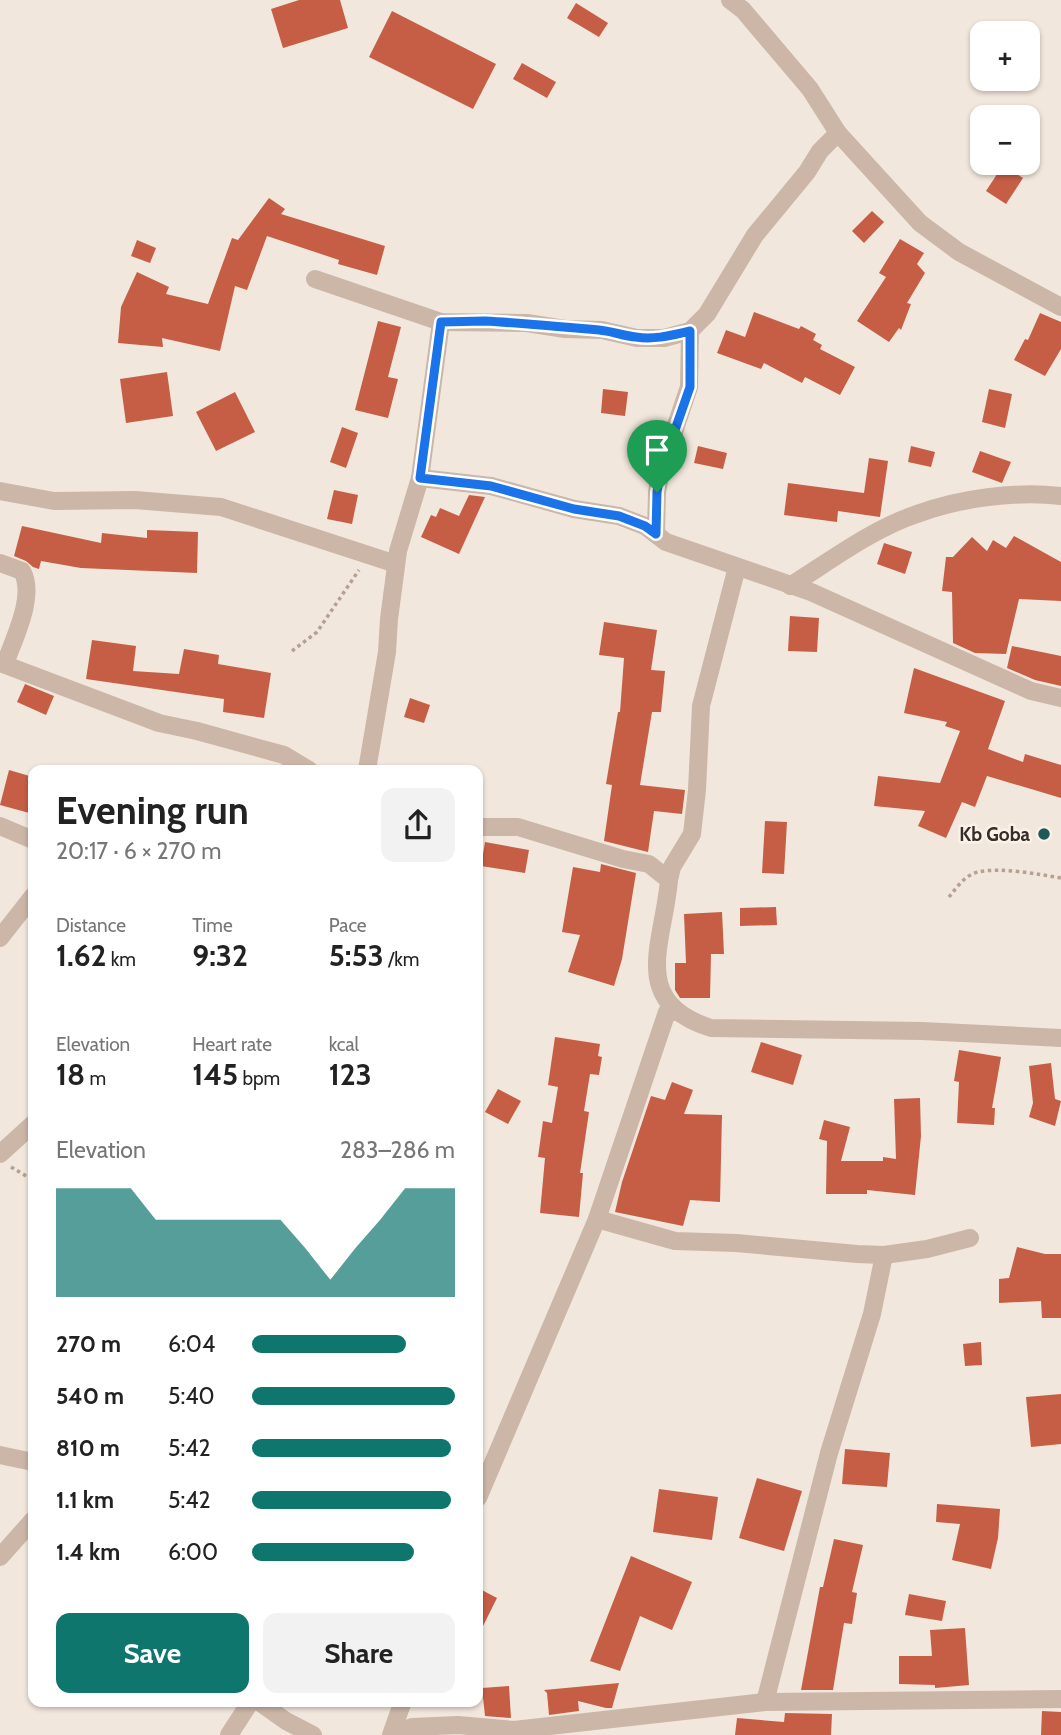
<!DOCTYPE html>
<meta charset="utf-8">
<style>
body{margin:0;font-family:Cabin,sans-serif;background:#f2f2f2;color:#222;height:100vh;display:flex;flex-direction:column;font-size:26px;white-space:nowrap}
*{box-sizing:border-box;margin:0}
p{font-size:23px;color:#767676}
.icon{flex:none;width:38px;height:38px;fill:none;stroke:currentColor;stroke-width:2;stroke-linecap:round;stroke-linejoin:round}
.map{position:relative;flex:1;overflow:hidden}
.panel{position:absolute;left:28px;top:765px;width:455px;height:942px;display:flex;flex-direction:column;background:#fff;border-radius:14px;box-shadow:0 2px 5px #0004}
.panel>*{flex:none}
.tools{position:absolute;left:970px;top:21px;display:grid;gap:14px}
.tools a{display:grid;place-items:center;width:70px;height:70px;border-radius:14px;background:#fff;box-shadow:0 2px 5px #0004;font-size:35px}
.pin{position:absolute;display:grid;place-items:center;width:60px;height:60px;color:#fff;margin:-72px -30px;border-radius:50% 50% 50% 0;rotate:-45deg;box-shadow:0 0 7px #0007}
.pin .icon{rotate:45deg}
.round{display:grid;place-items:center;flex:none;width:74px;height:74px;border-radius:14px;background:#f2f2f2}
.overview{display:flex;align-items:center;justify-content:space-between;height:119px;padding:0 28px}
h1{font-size:38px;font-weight:700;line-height:52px}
.metrics{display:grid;grid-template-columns:repeat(3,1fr);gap:10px;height:119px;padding:7px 28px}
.metrics div{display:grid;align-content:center}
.metrics b{font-size:30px;font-weight:700}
.metrics small{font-size:19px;font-weight:400}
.metrics p{font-size:19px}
.chart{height:196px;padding:14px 28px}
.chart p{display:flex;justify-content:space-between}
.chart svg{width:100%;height:126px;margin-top:7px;fill:#0f766e;opacity:.7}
.cta{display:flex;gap:14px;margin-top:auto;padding:14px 28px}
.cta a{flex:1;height:80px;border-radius:14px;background:#0f766e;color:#fff;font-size:28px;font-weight:700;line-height:80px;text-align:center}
.cta a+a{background:#f2f2f2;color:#222}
ul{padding:0 28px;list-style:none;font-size:23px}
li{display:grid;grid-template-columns:112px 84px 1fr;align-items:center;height:52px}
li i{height:18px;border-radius:9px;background:#0f766e}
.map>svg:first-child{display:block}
</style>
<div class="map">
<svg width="1061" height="1735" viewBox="0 0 1061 1735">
<rect width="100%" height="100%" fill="#f2e7dc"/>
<g fill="#c65e46">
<path d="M 299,0 L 340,0 L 348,28 L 283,48 L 271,9 Z"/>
<path d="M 576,3 L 608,23 L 599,37 L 567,18 Z"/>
<path d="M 392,11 L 496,64 L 473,109 L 369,57 Z"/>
<path d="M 522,63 L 556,82 L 547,98 L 513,79 Z"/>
<path d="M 1003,165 L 1023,178 L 1006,204 L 986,191 Z"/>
<path d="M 269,198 L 285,209 L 281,214 L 385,246 L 377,275 L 338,264 L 339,260 L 267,236 L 247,290 L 235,286 L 220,351 L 162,338 L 163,347 L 118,343 L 121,307 L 137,272 L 169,287 L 166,294 L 208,304 L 232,238 L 238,240 Z"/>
<path d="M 872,211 L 884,222 L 864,243 L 852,231 Z"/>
<path d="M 900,239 L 924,253 L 917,264 L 925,273 L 907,303 L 911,304 L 901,330 L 899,328 L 889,342 L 857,321 L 886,277 L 879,273 Z"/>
<path d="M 137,240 L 156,248 L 150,263 L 131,256 Z"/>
<path d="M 754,312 L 799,329 L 801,326 L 816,334 L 813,340 L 822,345 L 820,349 L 855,367 L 840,395 L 805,377 L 802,383 L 764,363 L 761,369 L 717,353 L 726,330 L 745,337 Z"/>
<path d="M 1040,313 L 1061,322 L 1061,349 L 1045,376 L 1014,360 L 1025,339 L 1028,340 Z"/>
<path d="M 378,321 L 401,327 L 388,377 L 398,379 L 388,418 L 355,410 Z"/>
<path d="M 167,372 L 173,416 L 126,423 L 120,379 Z"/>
<path d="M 603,389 L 628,392 L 625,416 L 601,413 Z"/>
<path d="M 989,389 L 1012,394 L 1005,428 L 982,422 Z"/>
<path d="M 235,392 L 255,432 L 216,451 L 196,412 Z"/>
<path d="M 342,427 L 358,433 L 346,468 L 330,462 Z"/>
<path d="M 698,446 L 727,453 L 723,469 L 694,463 Z"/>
<path d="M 911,446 L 935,452 L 931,467 L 908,462 Z"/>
<path d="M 980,451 L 1011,462 L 1002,483 L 972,472 Z"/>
<path d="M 869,458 L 888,461 L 880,517 L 838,511 L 837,522 L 784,515 L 788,483 L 864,493 Z"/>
<path d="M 334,490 L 358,495 L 352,524 L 327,519 Z"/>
<path d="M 469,495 L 485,497 L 459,554 L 421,537 L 431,515 L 436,517 L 440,508 L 459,516 Z"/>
<path d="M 22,526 L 101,543 L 102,533 L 147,538 L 147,530 L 198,532 L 197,573 L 81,568 L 41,561 L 39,569 L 33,567 L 26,561 L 14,556 Z"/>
<path d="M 1014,536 L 1061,562 L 1061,601 L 1019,599 L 1006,654 L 975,653 L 953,643 L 952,592 L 942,591 L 946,557 L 953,557 L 972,537 L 987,551 L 993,540 L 1006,548 Z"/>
<path d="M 884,543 L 912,552 L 905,574 L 877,564 Z"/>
<path d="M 790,616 L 819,618 L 817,652 L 788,651 Z"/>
<path d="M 604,622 L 657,630 L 651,670 L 665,671 L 661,712 L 652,712 L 640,785 L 685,790 L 682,814 L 654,811 L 648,852 L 604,841 L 612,785 L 606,784 L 618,712 L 620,712 L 624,658 L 599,655 Z"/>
<path d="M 92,640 L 136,646 L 133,671 L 179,674 L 184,649 L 219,655 L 218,664 L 271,673 L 264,718 L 223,712 L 224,699 L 86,679 Z"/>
<path d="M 1012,646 L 1061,656 L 1061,686 L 1035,680 L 1007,668 Z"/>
<path d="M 914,668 L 1005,701 L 988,749 L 1023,762 L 1025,754 L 1061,765 L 1061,798 L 987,776 L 975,807 L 962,802 L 946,838 L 918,826 L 925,811 L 874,806 L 878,776 L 940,783 L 960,731 L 945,726 L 947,722 L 904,713 Z"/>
<path d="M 25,684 L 54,696 L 46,715 L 17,702 Z"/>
<path d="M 410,698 L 430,705 L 424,723 L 404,717 Z"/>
<path d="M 9,770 L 33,777 L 33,814 L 0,805 Z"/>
<path d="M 765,821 L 787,822 L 784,874 L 762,873 Z"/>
<path d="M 485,842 L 529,850 L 525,873 L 481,866 Z"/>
<path d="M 601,864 L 636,873 L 622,959 L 614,986 L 568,972 L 580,935 L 562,932 L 573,867 L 600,872 Z"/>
<path d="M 776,907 L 777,925 L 740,926 L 740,908 Z"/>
<path d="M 722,912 L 724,954 L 711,954 L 710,998 L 680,998 L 675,990 L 675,963 L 686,963 L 684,914 Z"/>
<path d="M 555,1037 L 600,1044 L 598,1056 L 602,1057 L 599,1075 L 590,1074 L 584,1111 L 589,1112 L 580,1173 L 583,1173 L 579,1217 L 540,1213 L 545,1158 L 538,1157 L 543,1121 L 552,1123 L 558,1087 L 548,1085 Z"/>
<path d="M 761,1042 L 802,1055 L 793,1085 L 751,1072 Z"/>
<path d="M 959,1050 L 1001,1057 L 992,1108 L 995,1108 L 994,1125 L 957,1123 L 959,1082 L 954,1081 Z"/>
<path d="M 1051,1063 L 1055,1099 L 1061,1101 L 1055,1126 L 1029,1117 L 1033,1103 L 1029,1066 Z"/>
<path d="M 672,1082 L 693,1090 L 684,1114 L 722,1115 L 720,1202 L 690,1200 L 683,1226 L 615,1212 L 622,1182 L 651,1096 L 665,1100 Z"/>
<path d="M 498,1089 L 521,1101 L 508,1124 L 485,1112 Z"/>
<path d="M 920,1098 L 921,1136 L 915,1195 L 867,1190 L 867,1194 L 826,1194 L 827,1141 L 819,1139 L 824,1120 L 850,1127 L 841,1161 L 883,1161 L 883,1157 L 896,1159 L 894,1099 Z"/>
<path d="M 1017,1247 L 1045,1254 L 1061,1254 L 1061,1318 L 1042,1318 L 1041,1301 L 999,1303 L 999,1279 L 1009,1278 Z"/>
<path d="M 981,1342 L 982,1365 L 965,1366 L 963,1344 Z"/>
<path d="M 1061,1394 L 1061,1444 L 1031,1447 L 1026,1397 Z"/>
<path d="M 845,1449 L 890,1453 L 887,1487 L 842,1484 Z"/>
<path d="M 757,1478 L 802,1491 L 784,1551 L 739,1538 Z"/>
<path d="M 659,1489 L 718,1497 L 712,1540 L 653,1532 Z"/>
<path d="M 937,1504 L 1000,1509 L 998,1538 L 991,1569 L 952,1560 L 960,1524 L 936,1522 Z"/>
<path d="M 834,1539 L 863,1545 L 852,1592 L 857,1593 L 852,1624 L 844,1623 L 833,1690 L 801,1690 L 820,1587 L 823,1587 Z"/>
<path d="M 631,1556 L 692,1582 L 672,1630 L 640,1616 L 620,1671 L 590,1661 Z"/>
<path d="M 478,1588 L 497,1598 L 478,1636 Z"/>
<path d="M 909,1594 L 946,1601 L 942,1621 L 905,1615 Z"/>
<path d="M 965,1628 L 969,1685 L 935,1688 L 935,1685 L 899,1684 L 899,1656 L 932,1656 L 930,1630 Z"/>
<path d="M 619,1683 L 612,1708 L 606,1708 L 578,1701 L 579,1711 L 549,1715 L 547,1693 L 544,1690 Z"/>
<path d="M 509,1686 L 511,1718 L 485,1716 L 482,1688 Z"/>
<path d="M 1042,1711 L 1061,1712 L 1061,1735 L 1041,1735 Z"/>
<path d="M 785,1713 L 832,1714 L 831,1735 L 735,1735 L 737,1718 L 784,1722 Z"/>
</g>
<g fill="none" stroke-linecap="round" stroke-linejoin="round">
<g stroke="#b6a092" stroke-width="3.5" stroke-dasharray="3.5 3.5" stroke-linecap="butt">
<path d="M 292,651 L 317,632 L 359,570"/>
<path d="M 949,897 C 957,887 965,875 978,872 C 1000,867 1038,874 1061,878"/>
<path d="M 11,1167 L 33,1180"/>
</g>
<g stroke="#cbb6a8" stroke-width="18">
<path d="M 730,0 L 743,10 L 810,89 L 838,133 L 920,223 L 959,252 L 1061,307"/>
<path d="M 315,279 L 441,322 L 527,323 L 565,329 L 602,330 L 637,338 L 664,338 L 690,331 L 707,314 L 755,235 L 807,172 L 820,151 L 838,133"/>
<path d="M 420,478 L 491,486 L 574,509 L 619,516 L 645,526 L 666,542 L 811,592 L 1031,691 L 1061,698"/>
<path d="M 0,491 L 54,501 L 135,500 L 221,507 L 396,564"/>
<path d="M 656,534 L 657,492 L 661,470 L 689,387 L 690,331"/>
<path d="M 0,563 L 22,571 C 36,596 14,638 5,664"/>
<path d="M 790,586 C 830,561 872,529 917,514 C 960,498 1015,491 1061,496"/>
<path d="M 0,663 L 159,723 L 197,731 L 284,755 L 309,770"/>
<path d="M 367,770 L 387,652 L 389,619 L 398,551 L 420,478 L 441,322"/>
<path d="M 0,826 L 33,840"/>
<path d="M 478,827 L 518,827 L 623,859 L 649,864 L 669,880 C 664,942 628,1002 711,1028 L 922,1031 L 1061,1038"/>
<path d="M 669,880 L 672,867 L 692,834 L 697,790 L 701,706 L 737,567"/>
<path d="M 0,938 L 33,896"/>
<path d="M 0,1154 L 33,1124"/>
<path d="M 597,1219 L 675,1241 L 736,1243 L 857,1254 L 884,1255 L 927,1249 L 970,1238"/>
<path d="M 0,1455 L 33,1462"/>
<path d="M 478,1498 L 597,1219 L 667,1012 L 676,1012"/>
<path d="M 0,1557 L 33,1520"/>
<path d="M 258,1701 L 286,1721 L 313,1735"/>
<path d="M 765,1702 L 829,1453 L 872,1314 L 884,1255"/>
<path d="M 229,1735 L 251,1701"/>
<path d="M 391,1735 L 403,1701"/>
<path d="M 394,1735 L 412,1727 L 458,1725 L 514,1730 L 765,1702 L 1061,1699"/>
</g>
</g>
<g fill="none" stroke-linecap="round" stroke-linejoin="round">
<g stroke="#fff" stroke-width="14">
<path id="route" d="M 485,321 C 523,323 560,327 599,330 C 611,331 624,336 636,337 C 655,340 672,335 690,331 L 690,387 L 661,470 L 657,492 L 656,534 L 645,526 L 619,516 L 574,509 L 491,486 L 420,478 L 441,322 Z"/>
</g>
<use href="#route" stroke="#1a73e8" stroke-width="9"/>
</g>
<circle fill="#1e5959" stroke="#faf1e9" stroke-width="2.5" cx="1044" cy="834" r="7"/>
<g text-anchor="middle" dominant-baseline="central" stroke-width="5" stroke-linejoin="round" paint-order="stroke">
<g font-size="19" font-weight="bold" fill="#372c28" stroke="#faf1e9" text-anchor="end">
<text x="1030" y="834">Kb Goba</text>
</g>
</g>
</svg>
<div class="tools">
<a>+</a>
<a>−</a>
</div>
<div class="pin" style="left:657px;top:492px;background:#1e9e55"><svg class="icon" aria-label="arrive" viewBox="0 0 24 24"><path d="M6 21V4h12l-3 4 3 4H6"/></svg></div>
<section class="panel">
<div class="overview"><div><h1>Evening run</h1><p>20:17 · 6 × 270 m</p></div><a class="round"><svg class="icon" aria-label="share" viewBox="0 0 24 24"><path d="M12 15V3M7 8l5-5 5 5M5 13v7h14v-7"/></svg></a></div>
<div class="metrics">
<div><p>Distance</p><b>1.62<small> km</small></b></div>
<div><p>Time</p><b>9:32</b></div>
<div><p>Pace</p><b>5:53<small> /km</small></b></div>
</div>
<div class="metrics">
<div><p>Elevation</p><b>18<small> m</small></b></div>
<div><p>Heart rate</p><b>145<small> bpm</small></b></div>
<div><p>kcal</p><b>123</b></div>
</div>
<div class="chart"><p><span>Elevation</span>283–286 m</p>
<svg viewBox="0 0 160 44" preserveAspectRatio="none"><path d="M0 44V6L10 6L20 6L30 6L40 17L50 17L60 17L70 17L80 17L90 17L100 27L110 38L120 27L130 17L140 6L150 6L160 6V44z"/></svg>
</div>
<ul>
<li><b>270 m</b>6:04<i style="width:76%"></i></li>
<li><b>540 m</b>5:40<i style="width:100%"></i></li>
<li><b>810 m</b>5:42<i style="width:98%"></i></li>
<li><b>1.1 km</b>5:42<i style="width:98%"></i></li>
<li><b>1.4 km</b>6:00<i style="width:80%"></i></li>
</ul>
<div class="cta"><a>Save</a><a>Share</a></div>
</section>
</div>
